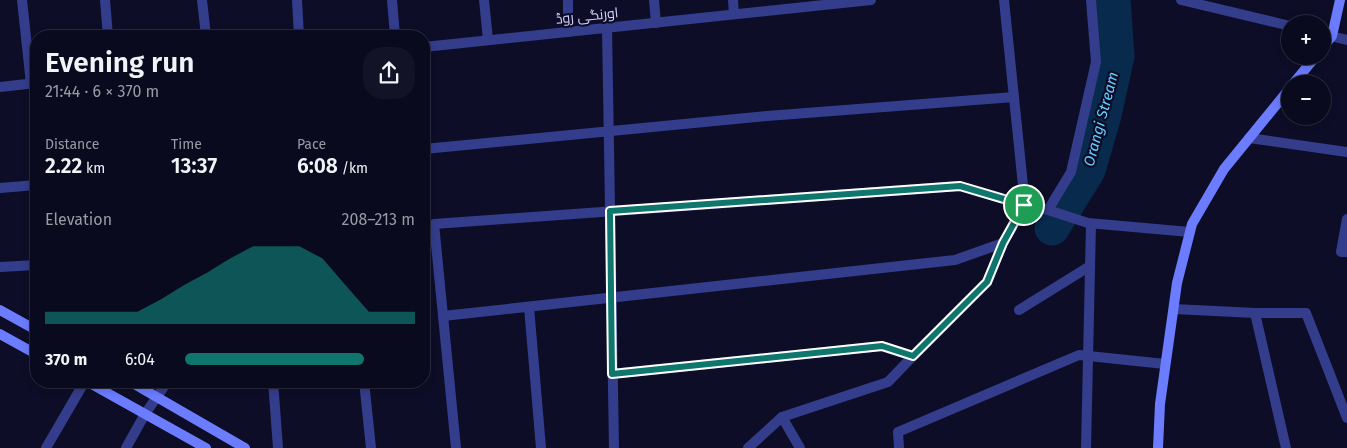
<!DOCTYPE html>
<meta charset="utf-8">
<style>
body{margin:0;font-family:"Fira Sans",Cairo,sans-serif;background:#131327;color:#f1f3f6;height:100vh;display:flex;flex-direction:column;font-size:19px;white-space:nowrap}
*{box-sizing:border-box;margin:0}
p{font-size:16px;color:#999aa4}
.icon{flex:none;width:28px;height:28px;fill:none;stroke:currentColor;stroke-width:2;stroke-linecap:round;stroke-linejoin:round}
.map{position:relative;flex:1;overflow:hidden}
.panel{position:absolute;left:30px;top:30px;width:400px;height:358px;display:flex;flex-direction:column;background:#0a0a1e;border-radius:20px;box-shadow:0 2px 8px #0003,0 0 0 1px #2a2b3c}
.panel>*{flex:none}
.tools{position:absolute;left:1281px;top:15px;display:grid;gap:10px}
.tools a{display:grid;place-items:center;width:50px;height:50px;border-radius:50%;background:#0a0a1e;box-shadow:0 2px 8px #0003,0 0 0 1px #2a2b3c;font-size:25px}
.pin{position:absolute;display:grid;place-items:center;width:42px;height:42px;color:#fff;margin:-21px;border:2px solid #fff;border-radius:50%;box-shadow:0 1px 5px #0007}
.round{display:grid;place-items:center;flex:none;width:52px;height:52px;border-radius:20px;background:#131327}
.summary{display:flex;align-items:center;justify-content:space-between;height:85px;padding:0 15px}
h1{font-size:28px;font-weight:600;line-height:38px}
.metrics{display:grid;grid-template-columns:repeat(3,1fr);gap:8px;height:85px;padding:5px 15px}
.metrics div{display:grid;align-content:center}
.metrics b{font-size:21px;font-weight:600}
.metrics small{font-size:14px;font-weight:400}
.metrics p{font-size:14px}
.chart{height:140px;padding:10px 15px}
.chart p{display:flex;justify-content:space-between}
.chart svg{width:100%;height:90px;margin-top:5px;fill:#0f766e;opacity:.7}
ul{padding:0 15px;list-style:none;font-size:16px}
li{display:grid;grid-template-columns:80px 60px 1fr;align-items:center;height:38px}
li i{height:12px;border-radius:6px;background:#0f766e}
.map>svg:first-child{display:block}
</style>
<div class="map">
<svg width="1347" height="448" viewBox="0 0 1347 448">
<rect width="100%" height="100%" fill="#0e0d28"/>
<g fill="none" stroke-linecap="round" stroke-linejoin="round">
<path stroke="#072a4d" stroke-width="35" d="M 1052,228 L 1088,170 L 1104,115 L 1117,56 L 1113,0"/>
<g stroke="#333d8b" stroke-width="10">
<path d="M 22,0 L 31,84"/>
<path d="M 105,0 L 108,36"/>
<path d="M 297,0 L 299,36"/>
<path d="M 392,0 L 395,36"/>
<path d="M 484,0 L 488,40"/>
<path d="M 568,0 L 568,32"/>
<path d="M 654,0 L 656,23"/>
<path d="M 733,0 L 734,14"/>
<path d="M 607,28 L 614,448"/>
<path d="M 1249,138 L 1347,152"/>
<path d="M 424,149 L 767,116 L 1014,97"/>
<path d="M 0,188 L 36,185"/>
<path d="M 1048,210 L 1071,172 L 1096,62 L 1091,0"/>
<path d="M 1347,219 L 1341,252 L 1347,252"/>
<path d="M 0,267 L 36,265"/>
<path d="M 529,307 L 541,448"/>
<path d="M 1174,309 L 1255,313 L 1306,313 L 1347,418"/>
<path d="M 1019,310 L 1090,266"/>
<path d="M 1255,313 L 1286,448"/>
<path d="M 443,316 L 955,260 L 1003,243 L 1025,205 L 1004,0"/>
<path d="M 612,374 L 882,346 L 913,356 L 987,282 L 1003,243"/>
<path d="M 273,381 L 278,448"/>
<path d="M 364,381 L 371,448"/>
<path d="M 782,417 L 800,448"/>
<path d="M 46,448 L 85,381"/>
<path d="M 126,448 L 145,414 L 168,381"/>
<path d="M 456,448 L 434,224 L 960,186 L 1025,205 L 1048,210 L 1088,223 L 1190,232"/>
<path d="M 748,448 L 782,417 L 888,382 L 913,356"/>
<path d="M 899,448 L 898,432 L 1079,355 L 1165,364"/>
<path d="M 1086,448 L 1091,224"/>
</g>
<g stroke="#333d8b" stroke-width="10">
<path d="M 202,0 L 206,36"/>
<path d="M 1181,0 L 1290,26"/>
<path d="M 1322,34 L 1347,40"/>
<path d="M 424,47 L 871,0"/>
<path d="M 0,87 L 36,83"/>
</g>
<g stroke="#6b7cff" stroke-width="10">
<path d="M 1322,48 L 1332,36 L 1340,0"/>
<path d="M 1293,84 L 1316,56"/>
<path d="M 0,310 L 36,330"/>
<path d="M 0,334 L 36,354"/>
<path d="M 86,381 L 206,448"/>
<path d="M 129,381 L 245,448"/>
<path d="M 1158,448 L 1160,404 L 1177,283 L 1192,224 L 1224,169 L 1290,88"/>
</g>
</g>
<g fill="none" stroke-linecap="round" stroke-linejoin="round">
<g stroke="#fff" stroke-width="10">
<path id="route" d="M 960,186 L 1024,205 L 1003,243 L 987,282 L 913,356 L 882,346 L 612,374 L 610,211 Z"/>
</g>
<use href="#route" stroke="#0f766e" stroke-width="6"/>
</g>
<g text-anchor="middle" dominant-baseline="central" stroke-width="4.5" stroke-linejoin="round" paint-order="stroke">
<g font-size="14" fill="#d4d5ff" stroke="#0e0d28">
<text transform="translate(587 16) rotate(-6)">اورنگی روڈ</text>
</g>
<g font-size="15" font-style="italic" fill="#62cdff" stroke="#0e0d28">
<text transform="translate(1101 119) rotate(-75)">Orangi Stream</text>
</g>
</g>
</svg>
<div class="tools">
<a>+</a>
<a>−</a>
</div>
<div class="pin" style="left:1024px;top:205px;background:#1e9e55"><svg class="icon" aria-label="arrive" viewBox="0 0 24 24"><path d="M6 21V4h12l-3 4 3 4H6"/></svg></div>
<section class="panel">
<div class="summary"><div><h1>Evening run</h1><p>21:44 · 6 × 370 m</p></div><a class="round"><svg class="icon" aria-label="share" viewBox="0 0 24 24"><path d="M12 15V3M7 8l5-5 5 5M5 13v7h14v-7"/></svg></a></div>
<div class="metrics">
<div><p>Distance</p><b>2.22<small> km</small></b></div>
<div><p>Time</p><b>13:37</b></div>
<div><p>Pace</p><b>6:08<small> /km</small></b></div>
</div>
<div class="chart"><p><span>Elevation</span>208–213 m</p>
<svg viewBox="0 0 160 44" preserveAspectRatio="none"><path d="M0 44V38L10 38L20 38L30 38L40 38L50 32L60 25L70 19L80 12L90 6L100 6L110 6L120 12L130 25L140 38L150 38L160 38V44z"/></svg>
</div>
<ul>
<li><b>370 m</b>6:04<i style="width:78%"></i></li>
</ul>
</section>
</div>
